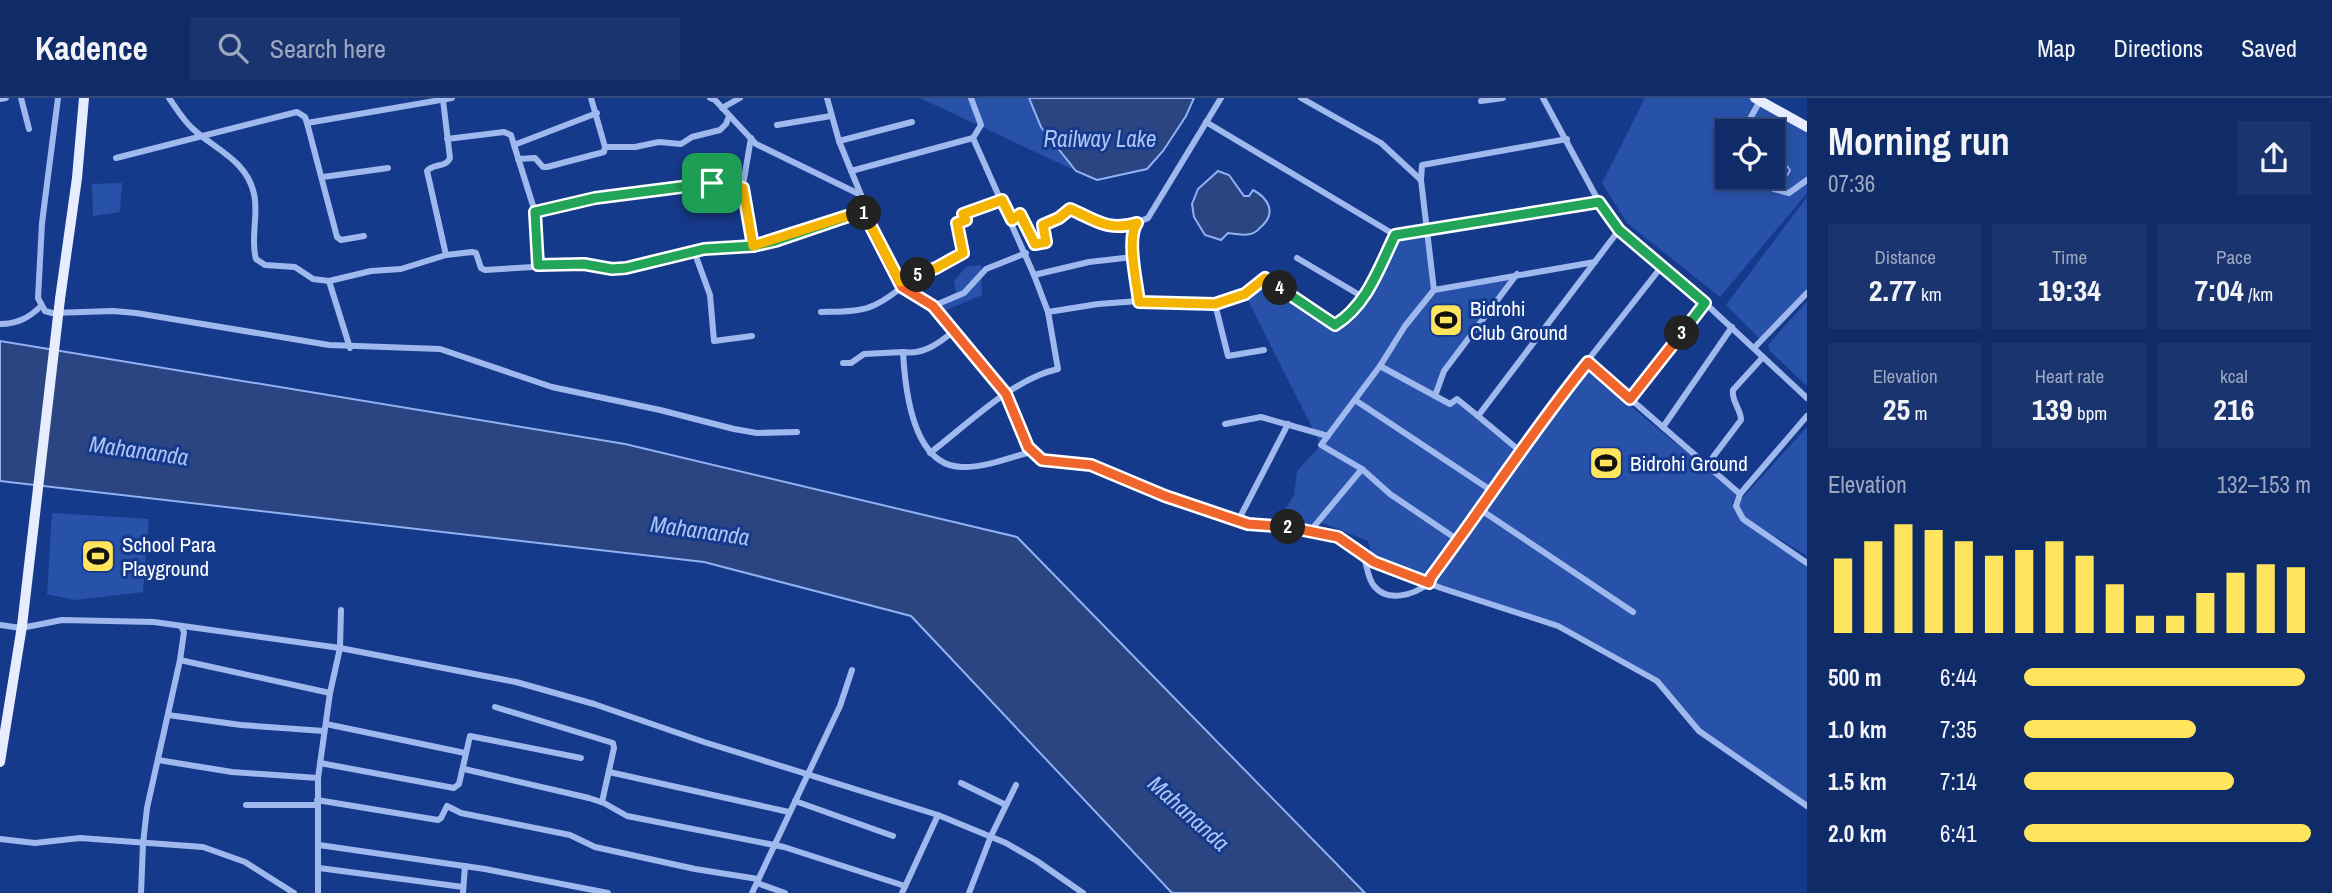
<!DOCTYPE html>
<meta charset="utf-8">
<style>
body{margin:0;font-family:"Archivo Narrow",sans-serif;background:#19346e;color:#f1f3f6;height:100vh;display:flex;flex-direction:column;font-size:26px;white-space:nowrap}
*{box-sizing:border-box;margin:0}
p{font-size:23px;color:#9ca7c0}
.icon{flex:none;width:38px;height:38px;fill:none;stroke:currentColor;stroke-width:2;stroke-linecap:round;stroke-linejoin:round}
.map{position:relative;flex:1;overflow:hidden}
.details{display:flex;flex-direction:column;background:#102c68;width:525px}
.details>*{flex:none}
.controls{position:absolute;left:1715px;top:21px;display:grid;gap:14px}
.controls a{display:grid;place-items:center;width:70px;height:70px;border-radius:0px;background:#102c68;box-shadow:0 4px 10px #0003,0 0 0 2px #30487c;font-size:35px}
.pin{position:absolute;display:grid;place-items:center;width:60px;height:60px;color:#fff;margin:-30px;border-radius:14px;box-shadow:0 4px 10px #0006}
.km{position:absolute;width:35px;height:35px;margin:-18px;border-radius:50%;background:#222;color:#fff;font-size:19px;line-height:35px;text-align:center}
.round{display:grid;place-items:center;flex:none;width:74px;height:74px;border-radius:0px;background:#19346e}
.head{display:flex;align-items:center;justify-content:space-between;height:119px;padding:0 21px}
h1{font-size:38px;font-weight:700;line-height:52px}
.metrics{display:grid;grid-template-columns:repeat(3,1fr);gap:10px;height:119px;padding:7px 21px}
.metrics div{display:grid;align-content:center;border-radius:0px;background:#19346e;text-align:center}
.metrics b{font-size:30px;font-weight:700}
.metrics small{font-size:19px;font-weight:400}
.metrics p{font-size:19px}
.chart{height:196px;padding:14px 21px}
.chart p{display:flex;justify-content:space-between}
.chart svg{width:100%;height:126px;margin-top:7px;stroke:#ffe55d;stroke-width:6}
ul{padding:0 21px;list-style:none;font-size:23px}
li{display:grid;grid-template-columns:112px 84px 1fr;align-items:center;height:52px}
li i{height:18px;border-radius:9px;background:#ffe55d}
header{display:flex;align-items:center;gap:42px;box-sizing:border-box;height:98px;padding:0 35px;background:#102c68;border-bottom:2px solid #30487c}
header strong{font-size:33px}
nav{display:flex;gap:38px;margin-inline-start:auto;font-size:24px}
.search{width:490px;height:63px;background:#19346e;display:flex;align-items:center;gap:18px;box-sizing:border-box;padding:0 24px;border-radius:0px;color:#9ca7c0;font-size:26px}
main{display:flex;flex:1;min-height:0}
.map>svg:first-child{display:block}
</style>
<header>
<strong>Kadence</strong>
<div class="search"><svg class="icon" aria-label="search" viewBox="0 0 24 24"><circle cx="10" cy="10" r="6"/><path d="M15 15l6 6"/></svg>Search here</div>
<nav><a>Map</a><a>Directions</a><a>Saved</a></nav>
</header>
<main>
<div class="map">
<svg width="1807" height="795" viewBox="0 0 1807 795">
<rect width="100%" height="100%" fill="#163a8b"/>
<g fill="#2852aa" fill-rule="evenodd">
<path d="M 920,0 L 1029,0 L 1041,29 L 1076,73 Z"/>
<path d="M 1645,0 L 1754,0 L 1807,29 L 1807,95 L 1720,199 L 1627,125 L 1602,85 ZM 1757,10 L 1748,33 L 1773,33 L 1773,79 L 1768,79 L 1773,89 L 1757,79 L 1727,79 L 1727,33 L 1745,33 Z"/>
<path d="M 122,85 L 120,114 L 93,118 L 92,86 Z"/>
<path d="M 1807,99 L 1807,195 L 1761,242 L 1726,207 Z"/>
<path d="M 1424,133 L 1435,191 L 1510,180 L 1444,273 L 1436,297 L 1450,306 L 1457,301 L 1520,353 L 1492,393 L 1356,300 L 1355,301 L 1489,393 L 1430,482 L 1584,265 L 1628,306 L 1737,396 L 1732,405 L 1740,421 L 1807,467 L 1807,705 L 1699,633 L 1657,583 L 1558,528 L 1429,485 L 1374,464 L 1368,443 L 1318,423 L 1346,389 L 1311,426 L 1274,427 L 1294,398 L 1297,373 L 1321,347 L 1247,200 L 1265,180 L 1338,224 C 1368,207 1381,167 1395,137 Z"/>
<path d="M 981,167 L 982,197 L 939,215 L 933,208 L 956,194 L 954,183 L 966,169 Z"/>
<path d="M 1807,203 L 1807,288 L 1770,253 L 1768,247 Z"/>
<path d="M 1807,329 L 1807,458 L 1743,419 L 1737,406 Z"/>
<path d="M 52,415 L 149,421 L 143,494 L 75,502 L 47,496 Z"/>
</g>
<g fill="#2a4582" stroke="#91b2f2" stroke-width="2">
<path d="M 1029,0 L 1194,0 L 1186,18 L 1163,53 L 1147,71 L 1097,82 L 1076,73 L 1041,29 Z"/>
<path d="M 1773,49 L 1782,53 L 1773,64 L 1786,67 L 1790,72 C 1787,81 1776,84 1768,79 L 1773,79 Z"/>
<path d="M 1218,73 L 1229,77 L 1244,98 L 1249,98 L 1253,92 C 1268,100 1276,114 1263,127 C 1258,131 1257,135 1250,136 C 1243,138 1235,136 1228,135 L 1221,142 L 1205,137 L 1194,119 L 1192,106 L 1198,91 Z"/>
<path d="M 0,243 L 625,346 L 1017,439 L 1365,795 L 1172,795 L 911,518 L 704,464 L 0,383 Z"/>
</g>
<g fill="none" stroke-linecap="round" stroke-linejoin="round">
<g stroke="#9fb9ef" stroke-width="6">
<path d="M 21,0 L 29,31"/>
<path d="M 58,0 L 42,125 L 38,200 L 45,213 L 52,215 L 113,213 L 136,215 L 329,247 L 440,251 L 552,289 L 660,312 L 734,331 L 757,335 L 797,334"/>
<path d="M 169,0 C 176,10 183,22 192,30 C 214,51 247,62 254,96 C 259,117 250,140 256,161 L 265,167 L 295,169 L 313,181 L 329,183 L 371,173 L 401,171 L 446,157 L 472,154 L 476,155 L 481,170 L 485,172 L 584,166 L 618,171 L 704,151 L 753,148 L 863,113"/>
<path d="M 710,0 L 715,2 L 756,46 L 861,97 L 863,113 L 902,189 L 933,208 L 1006,296 L 1028,349 L 1042,362 L 1091,367 L 1165,398 L 1248,426 L 1311,432 L 1338,439 L 1374,464 L 1441,490 L 1558,528 L 1657,583 L 1699,633 L 1807,708"/>
<path d="M 827,0 L 839,43 L 861,97"/>
<path d="M 1301,0 L 1381,45 L 1421,82 L 1434,192 L 1405,228 L 1380,268 L 1450,306 L 1457,301 L 1478,318"/>
<path d="M 1543,0 L 1599,104 L 1619,132 L 1690,191 L 1807,300"/>
<path d="M 0,1 L 6,0"/>
<path d="M 443,2 L 450,60 C 446,70 433,65 427,73 L 446,157"/>
<path d="M 1481,3 L 1503,0"/>
<path d="M 722,10 L 740,0"/>
<path d="M 1206,24 L 1395,137 L 1599,104"/>
<path d="M 777,27 L 831,18"/>
<path d="M 1745,33 L 1747,26 L 1760,3"/>
<path d="M 751,40 L 743,87 L 753,148"/>
<path d="M 447,41 L 504,34 L 511,37 L 514,47"/>
<path d="M 839,43 L 912,24"/>
<path d="M 605,49 L 635,49 L 659,44 L 681,46 L 692,39 L 720,32 L 726,26 L 729,18"/>
<path d="M 116,60 L 297,14 L 305,19 L 307,25"/>
<path d="M 518,61 L 535,60 L 543,69 L 547,69 L 604,54 L 605,49 L 591,0"/>
<path d="M 851,73 L 973,40 L 981,27 L 971,0"/>
<path d="M 323,79 L 388,70"/>
<path d="M 1757,79 L 1774,91 L 1789,95 L 1807,82"/>
<path d="M 1421,82 L 1422,67 L 1567,41"/>
<path d="M 535,114 L 595,100 L 712,85 L 724,85 L 743,90"/>
<path d="M 1012,122 L 1020,116 L 1035,146 L 1046,144 L 1043,127 L 1059,120 L 1070,111 C 1103,124 1113,137 1148,120 L 1221,0"/>
<path d="M 1136,126 C 1126,143 1137,184 1139,203"/>
<path d="M 364,138 L 341,142 L 337,139 L 307,25 L 452,0"/>
<path d="M 694,153 L 710,197 L 714,243 L 752,238"/>
<path d="M 1297,160 L 1363,199"/>
<path d="M 538,168 L 535,114 L 514,47 L 597,15"/>
<path d="M 1034,177 L 1089,164 L 1133,159"/>
<path d="M 329,183 L 350,250"/>
<path d="M 900,184 L 936,170 L 963,155 L 957,125 L 966,122 L 963,116 L 1002,101"/>
<path d="M 1434,192 L 1595,164"/>
<path d="M 1215,206 L 1228,258 L 1264,252"/>
<path d="M 933,208 L 964,195 L 986,171 L 1026,155"/>
<path d="M 821,214 C 860,213 870,215 902,189"/>
<path d="M 1048,214 L 1098,206 L 1139,203 L 1215,206 L 1245,196 L 1265,180 L 1335,227 C 1367,208 1380,169 1395,137"/>
<path d="M 0,226 C 17,226 29,220 41,208"/>
<path d="M 954,233 C 938,246 923,257 903,254 C 905,291 912,368 962,369 C 984,370 1010,359 1031,354"/>
<path d="M 1754,250 L 1807,195"/>
<path d="M 1588,264 L 1740,396 L 1807,318"/>
<path d="M 843,265 L 851,265 L 864,256 L 903,254"/>
<path d="M 1435,298 L 1444,273 L 1517,176"/>
<path d="M 1630,301 L 1705,205"/>
<path d="M 1355,302 L 1492,393"/>
<path d="M 1225,326 L 1261,319 L 1328,338"/>
<path d="M 1663,329 L 1732,229"/>
<path d="M 1520,353 L 1478,318 L 1619,132"/>
<path d="M 930,355 C 967,327 1012,281 1058,271 L 1048,214 L 1034,177 L 973,40"/>
<path d="M 1707,367 L 1741,322 C 1741,311 1731,303 1733,292 L 1763,259"/>
<path d="M 1362,371 L 1390,396 L 1458,442"/>
<path d="M 1740,396 L 1736,408 L 1743,421 L 1807,465"/>
<path d="M 1481,412 L 1633,514"/>
<path d="M 1238,423 L 1288,326"/>
<path d="M 1311,432 L 1362,371 L 1321,347 L 1380,268"/>
<path d="M 1363,456 C 1367,466 1367,479 1374,488 C 1388,505 1414,497 1429,485 L 1548,313 L 1662,168"/>
<path d="M 0,527 L 21,530 L 62,522 L 154,524 L 340,550 L 516,584 L 594,606 L 704,644 L 938,717 L 1006,745 L 1037,763 L 1083,795"/>
<path d="M 180,562 L 330,595"/>
<path d="M 495,609 L 613,645 L 614,650 L 602,704"/>
<path d="M 168,617 L 241,627 L 324,633"/>
<path d="M 326,626 L 465,655"/>
<path d="M 158,662 L 232,674 L 318,680"/>
<path d="M 320,665 L 454,690 L 459,686 L 470,638 L 581,660"/>
<path d="M 464,671 L 589,700 L 604,705 L 627,718 L 784,749 L 905,788"/>
<path d="M 609,674 L 789,714"/>
<path d="M 961,685 L 1006,707"/>
<path d="M 317,702 L 438,722 L 441,720 L 447,708 L 461,715 L 570,737 L 595,749 L 695,771 L 758,781"/>
<path d="M 795,703 L 893,738"/>
<path d="M 246,707 L 318,707"/>
<path d="M 0,741 L 35,745 L 80,740 L 203,749 L 245,764 L 294,795"/>
<path d="M 319,747 L 485,771 L 608,795"/>
<path d="M 319,770 L 463,789"/>
<path d="M 757,785 L 785,795"/>
<path d="M 141,795 L 143,746 L 147,710 L 180,562 L 184,534 L 181,528"/>
<path d="M 318,795 L 318,680 L 330,595 L 340,550 L 341,512"/>
<path d="M 463,795 L 465,768"/>
<path d="M 752,795 L 840,608 L 852,572"/>
<path d="M 902,795 L 938,717"/>
<path d="M 969,795 L 991,738 L 1016,687"/>
</g>
<g stroke="#e7edff" stroke-width="10">
<path d="M 1755,0 L 1807,29"/>
<path d="M 60,201 L 77,80 L 84,0"/>
<path d="M 0,664 L 22,528"/>
</g>
<path stroke="#e7edff" stroke-width="10" d="M 22,528 L 60,201"/>
</g>
<g fill="none" stroke-linecap="round" stroke-linejoin="round">
<g stroke="#fff" stroke-width="14">
<path id="split-1" d="M 712,85 L 595,100 L 535,114 L 538,167 L 584,166 L 612,171 L 626,170 L 704,151 L 753,148 L 775,143 L 863,113 L 864,115"/>
</g>
<g stroke="#fff" stroke-width="14">
<path id="split-2" d="M 864,115 L 902,189 L 933,208 L 1006,296 L 1028,349 L 1042,362 L 1091,367 L 1165,398 L 1248,426 L 1288,429"/>
</g>
<g stroke="#fff" stroke-width="14">
<path id="split-3" d="M 1288,429 L 1338,439 L 1374,464 L 1429,485 L 1431,479 C 1484,408 1532,333 1588,264 L 1630,301 L 1682,235"/>
</g>
<g stroke="#fff" stroke-width="14">
<path id="split-4" d="M 1280,190 L 1335,227 C 1367,207 1379,170 1395,137 L 1599,104 L 1619,132 L 1705,205 L 1682,235"/>
</g>
<g stroke="#fff" stroke-width="14">
<path id="split-5" d="M 918,177 L 936,170 L 963,155 L 957,125 L 966,122 L 963,116 L 1002,102 L 1012,122 L 1020,116 L 1035,146 L 1046,144 L 1043,127 L 1059,120 L 1070,111 C 1096,122 1108,134 1137,125 C 1126,140 1137,185 1139,204 L 1215,206 L 1245,196 L 1265,180 L 1280,190"/>
</g>
<g stroke="#fff" stroke-width="14">
<path id="split-6" d="M 712,85 L 724,85 L 743,90 L 753,148 L 863,113 L 900,184 L 918,177"/>
</g>
<use href="#split-1" stroke="#22a559" stroke-width="9"/>
<use href="#split-2" stroke="#f0652b" stroke-width="9"/>
<use href="#split-3" stroke="#f0652b" stroke-width="9"/>
<use href="#split-4" stroke="#22a559" stroke-width="9"/>
<use href="#split-5" stroke="#f5b400" stroke-width="9"/>
<use href="#split-6" stroke="#f5b400" stroke-width="9"/>
</g>
<defs>
<g id="stadium-square" transform="scale(1.75)"><rect x="-9" y="-9" width="18" height="18" rx="4" fill="#ffe55d" stroke="#163a8b"/><path d="M0-5a6.5 5 0 1 0 0 10a6.5 5 0 1 0 0-10ZM-3.5-1.8h7v3.6h-7Z" fill="#111"/></g>
</defs>
<g fill-rule="evenodd">
<use href="#stadium-square" x="1446" y="222"/>
<use href="#stadium-square" x="1606" y="365"/>
<use href="#stadium-square" x="98" y="458"/>
</g>
<g text-anchor="middle" dominant-baseline="central" stroke-width="6" stroke-linejoin="round" paint-order="stroke">
<g font-size="21" fill="#fff" stroke="#163a8b" text-anchor="start">
<text x="1470" y="210">Bidrohi<tspan x="1470" dy="24">Club Ground</tspan></text>
<text x="1630" y="365">Bidrohi Ground</text>
<text x="122" y="446">School Para<tspan x="122" dy="24">Playground</tspan></text>
</g>
<g font-size="23" font-style="italic" fill="#abc3f6" stroke="#163a8b">
<text x="1100" y="40">Railway Lake</text>
<text transform="translate(139 352) rotate(8)">Mahananda</text>
<text transform="translate(700 432) rotate(8)">Mahananda</text>
<text transform="translate(1189 715) rotate(42)">Mahananda</text>
</g>
</g>
</svg>
<div class="controls">
<a><svg class="icon" aria-label="locate" viewBox="0 0 24 24"><circle cx="12" cy="12" r="6"/><path d="M12 2v4M12 18v4M2 12h4M18 12h4"/></svg></a>
</div>
<div class="pin" style="left:712px;top:85px;background:#1e9e55"><svg class="icon" aria-label="arrive" viewBox="0 0 24 24"><path d="M6 21V4h12l-3 4 3 4H6"/></svg></div>
<b class="km" style="left:864px;top:115px">1</b>
<b class="km" style="left:1288px;top:429px">2</b>
<b class="km" style="left:1682px;top:235px">3</b>
<b class="km" style="left:1280px;top:190px">4</b>
<b class="km" style="left:918px;top:177px">5</b>
</div>
<section class="details">
<div class="head"><div><h1>Morning run</h1><p>07:36</p></div><a class="round"><svg class="icon" aria-label="share" viewBox="0 0 24 24"><path d="M12 15V3M7 8l5-5 5 5M5 13v7h14v-7"/></svg></a></div>
<div class="metrics">
<div><p>Distance</p><b>2.77<small> km</small></b></div>
<div><p>Time</p><b>19:34</b></div>
<div><p>Pace</p><b>7:04<small> /km</small></b></div>
</div>
<div class="metrics">
<div><p>Elevation</p><b>25<small> m</small></b></div>
<div><p>Heart rate</p><b>139<small> bpm</small></b></div>
<div><p>kcal</p><b>216</b></div>
</div>
<div class="chart"><p><span>Elevation</span>132–153 m</p>
<svg viewBox="0 0 160 44" preserveAspectRatio="none"><path d="M5 44V18M15 44V12M25 44V6M35 44V8M45 44V12M55 44V17M65 44V15M75 44V12M85 44V17M95 44V27M105 44V38M115 44V38M125 44V30M135 44V23M145 44V20M155 44V21"/></svg>
</div>
<ul>
<li><b>500 m</b>6:44<i style="width:98%"></i></li>
<li><b>1.0 km</b>7:35<i style="width:60%"></i></li>
<li><b>1.5 km</b>7:14<i style="width:73%"></i></li>
<li><b>2.0 km</b>6:41<i style="width:100%"></i></li>
</ul>
</section>
</main>
